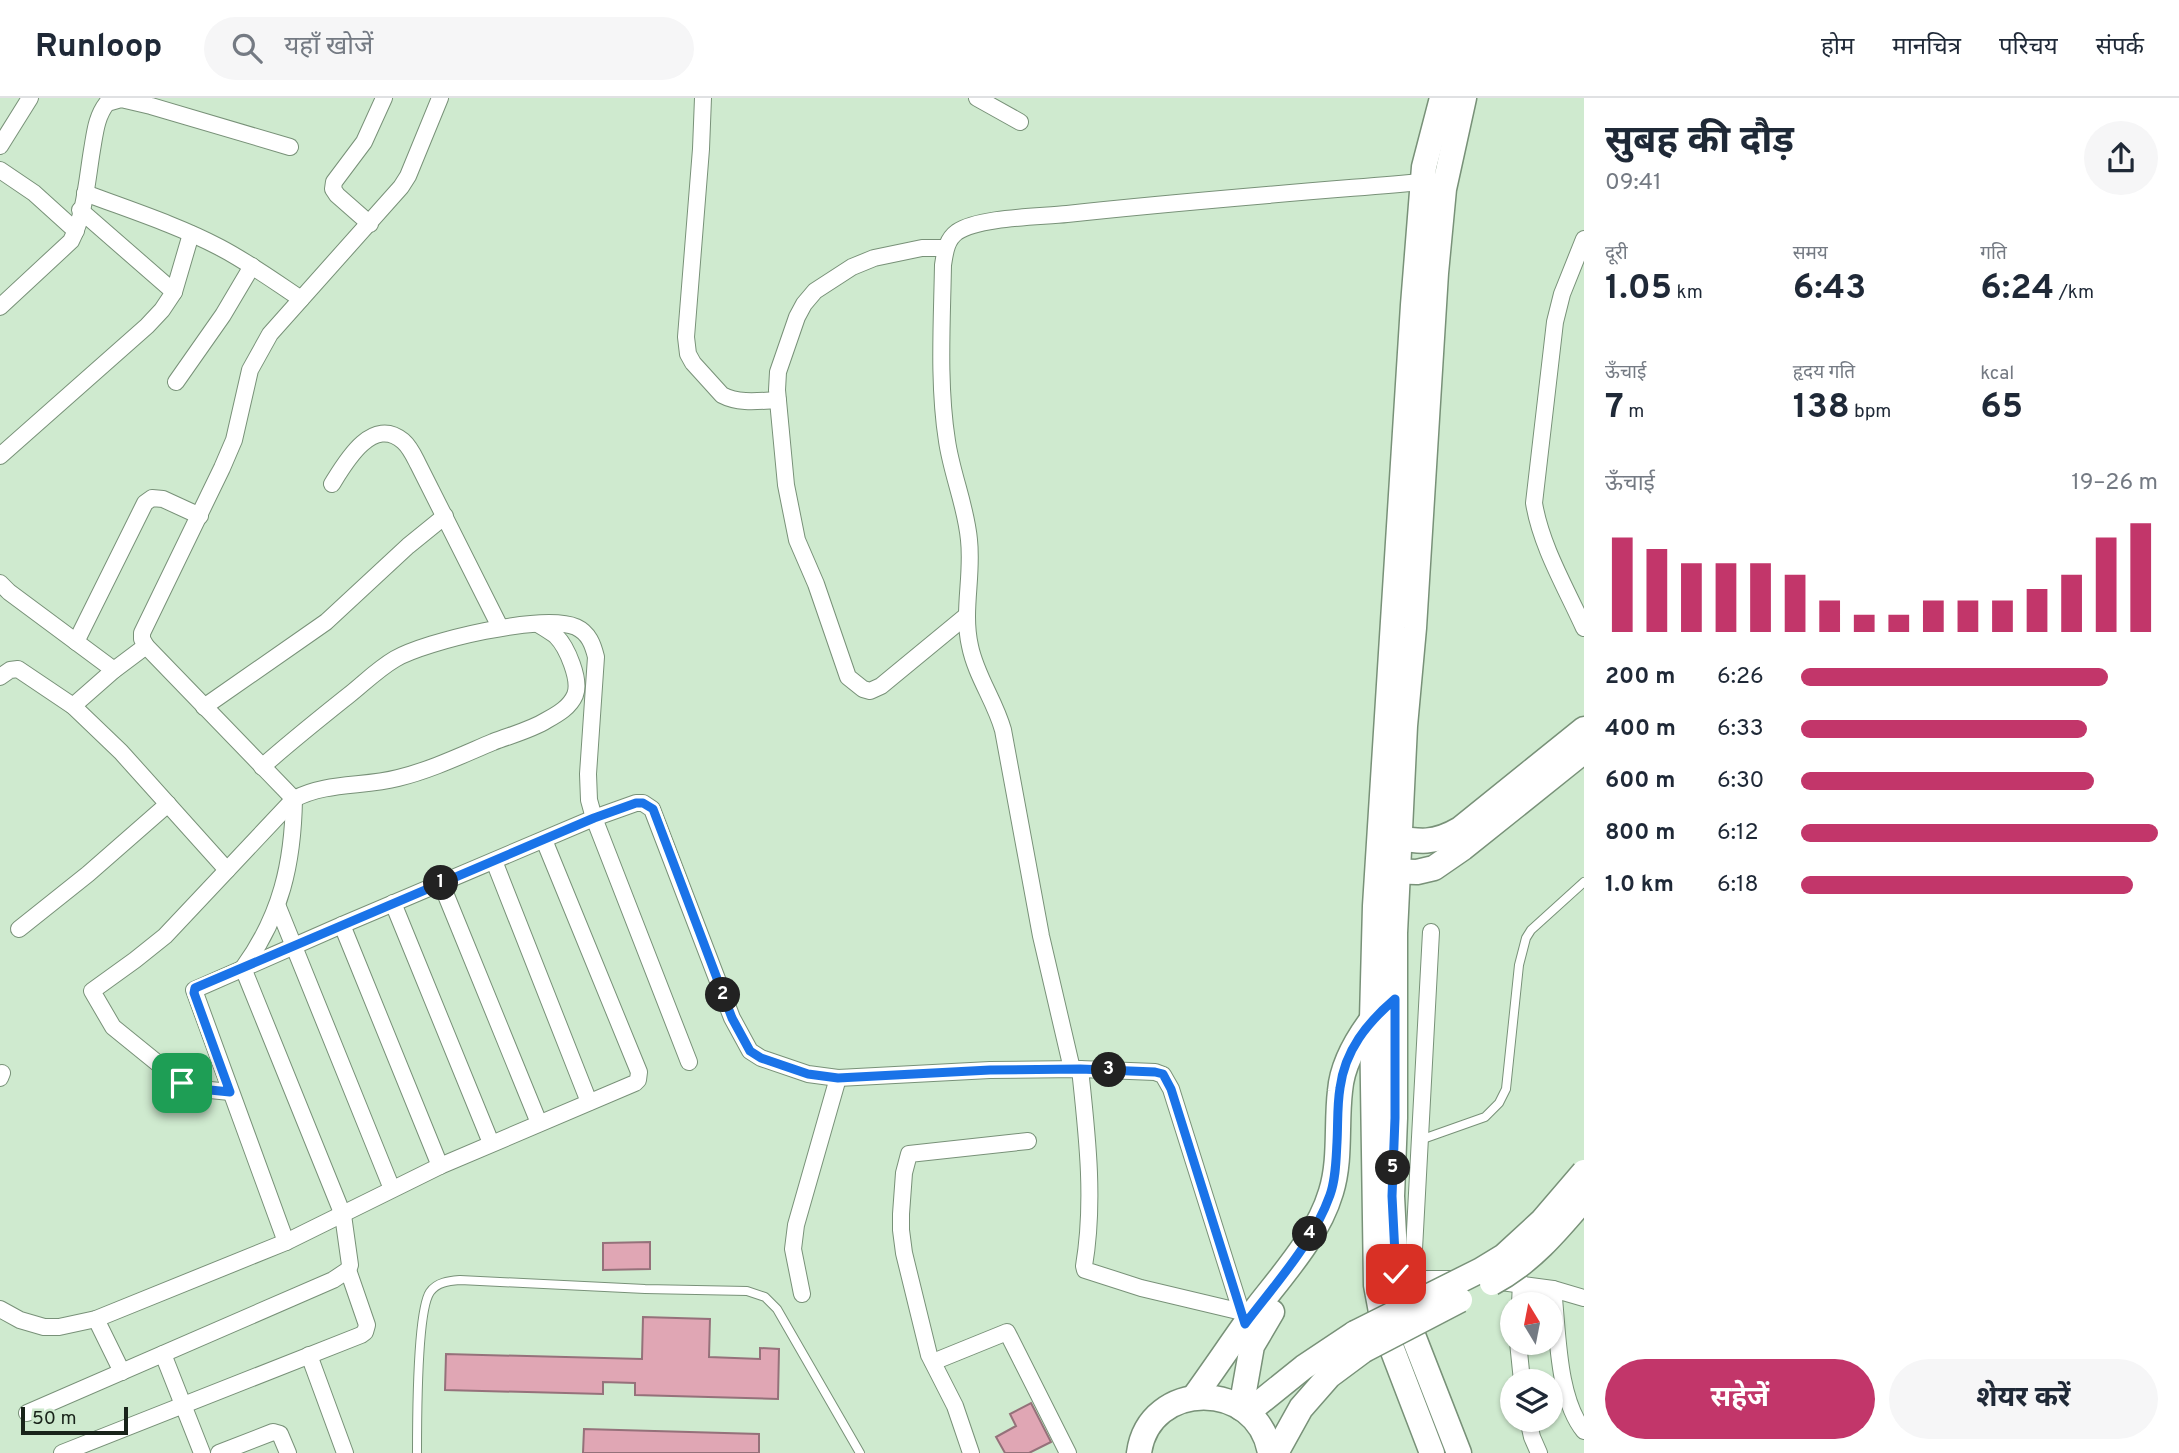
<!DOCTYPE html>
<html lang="hi">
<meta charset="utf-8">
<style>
body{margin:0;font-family:Overpass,"Noto Sans Devanagari",sans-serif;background:#f6f6f7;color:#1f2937;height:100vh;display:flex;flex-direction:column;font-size:26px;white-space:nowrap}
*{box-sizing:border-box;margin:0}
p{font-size:23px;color:#747a83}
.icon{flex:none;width:38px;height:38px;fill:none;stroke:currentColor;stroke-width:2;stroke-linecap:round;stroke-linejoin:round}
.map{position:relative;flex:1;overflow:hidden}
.side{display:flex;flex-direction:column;background:#fff;width:595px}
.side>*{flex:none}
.needle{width:46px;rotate:350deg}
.buttons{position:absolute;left:1500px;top:1194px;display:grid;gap:14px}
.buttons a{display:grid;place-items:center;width:63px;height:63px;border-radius:50%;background:#fff;box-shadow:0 2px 5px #0004;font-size:35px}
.scale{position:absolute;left:21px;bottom:18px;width:107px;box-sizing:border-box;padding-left:7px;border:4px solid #19231a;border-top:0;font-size:19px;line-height:24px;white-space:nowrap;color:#19231a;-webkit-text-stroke:5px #cfeacf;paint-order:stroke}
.pin{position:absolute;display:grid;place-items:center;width:60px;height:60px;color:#fff;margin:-30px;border-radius:14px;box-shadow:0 4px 10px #0006}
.km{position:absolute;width:35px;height:35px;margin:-18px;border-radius:50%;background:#222;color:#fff;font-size:19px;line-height:35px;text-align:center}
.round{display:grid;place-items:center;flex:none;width:74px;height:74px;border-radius:37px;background:#f6f6f7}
.summary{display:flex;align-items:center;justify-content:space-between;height:119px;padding:0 21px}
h1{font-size:38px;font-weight:700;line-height:52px}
.stats{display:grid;grid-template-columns:repeat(3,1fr);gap:10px;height:119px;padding:7px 21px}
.stats div{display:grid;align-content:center}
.stats b{font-size:35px;font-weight:700}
.stats small{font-size:19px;font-weight:400}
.stats p{font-size:19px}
.chart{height:196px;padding:14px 21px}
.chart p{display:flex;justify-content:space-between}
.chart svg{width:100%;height:126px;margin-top:7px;stroke:#c2366a;stroke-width:6}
.button{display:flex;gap:14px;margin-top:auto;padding:14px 21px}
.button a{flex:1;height:80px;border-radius:42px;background:#c2366a;color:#fff;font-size:28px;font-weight:700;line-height:80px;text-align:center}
.button a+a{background:#f6f6f7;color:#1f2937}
ul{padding:0 21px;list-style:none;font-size:23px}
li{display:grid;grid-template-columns:112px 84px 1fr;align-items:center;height:52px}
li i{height:18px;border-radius:9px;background:#c2366a}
header{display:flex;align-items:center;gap:42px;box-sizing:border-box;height:98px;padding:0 35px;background:#fff;border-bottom:2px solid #e0e1e3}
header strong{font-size:33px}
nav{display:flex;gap:38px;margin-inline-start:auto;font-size:24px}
.search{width:490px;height:63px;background:#f6f6f7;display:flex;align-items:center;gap:18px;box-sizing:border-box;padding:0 24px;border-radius:38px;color:#747a83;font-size:26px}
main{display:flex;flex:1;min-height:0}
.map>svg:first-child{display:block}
</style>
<header>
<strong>Runloop</strong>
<div class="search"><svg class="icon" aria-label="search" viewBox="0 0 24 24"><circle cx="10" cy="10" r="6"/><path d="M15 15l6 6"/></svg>यहाँ खोजें</div>
<nav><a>होम</a><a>मानचित्र</a><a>परिचय</a><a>संपर्क</a></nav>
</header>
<main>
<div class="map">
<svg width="1584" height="1355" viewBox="0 0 1584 1355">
<rect width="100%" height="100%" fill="#cfeacf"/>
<g fill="#e0a6b4" stroke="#95717a" stroke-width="2">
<path d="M 650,1144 L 650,1171 L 603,1172 L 603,1145 Z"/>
<path d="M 643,1219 L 710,1221 L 709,1259 L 760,1261 L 760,1250 L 779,1251 L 778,1301 L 635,1297 L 635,1285 L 603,1284 L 603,1296 L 445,1292 L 446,1256 L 642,1261 Z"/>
<path d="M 1031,1305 L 1051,1344 L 1029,1355 L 1005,1355 L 996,1339 L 1016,1328 L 1010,1316 Z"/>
<path d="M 584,1331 L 759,1336 L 759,1355 L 583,1355 Z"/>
</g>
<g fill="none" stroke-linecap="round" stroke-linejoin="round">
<g stroke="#789178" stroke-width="10">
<g id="lane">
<path d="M 1420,1042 L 1485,1019 L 1499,1005 L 1506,991 L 1519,867 L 1526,840 L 1531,832 L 1584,784"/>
<path d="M 417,1355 C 417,1326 417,1213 430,1194 C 437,1184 449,1183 460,1182 L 645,1191 L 747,1193 L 765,1199 L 777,1211 L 860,1355"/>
</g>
</g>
<g stroke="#789178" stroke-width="18">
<g id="street">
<path d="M 703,0 L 701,51 L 686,239 L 688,256 L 693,265 L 722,297 C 739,306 759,303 778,302"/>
<path d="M 977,0 L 1020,24"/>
<path d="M 0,48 L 30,0"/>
<path d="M 0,72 L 34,95 L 76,133"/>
<path d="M 85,95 C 130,112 177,127 219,149 C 248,164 274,183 301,201"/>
<path d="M 80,112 L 174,194"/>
<path d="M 370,126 L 337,97 L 333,91 L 334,84 L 364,44 L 384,0"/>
<path d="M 1584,141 L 1562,196 L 1555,224 L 1534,405 C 1541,448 1566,490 1584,530"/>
<path d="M 945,150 L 922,150 L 874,160 L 852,169 L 815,193 L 804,206 L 797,219 L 778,274 L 777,292 L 786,387 L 797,442 L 816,486 L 848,579 L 863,591 L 870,593 L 881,588 L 966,518"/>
<path d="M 0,209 L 71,143 C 85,116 87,82 92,52 C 95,35 96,19 107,5 L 121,1 L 151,8 L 290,49"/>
<path d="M 176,284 L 223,217 L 252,168"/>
<path d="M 0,358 L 147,228 L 162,212 L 174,194 L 191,136"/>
<path d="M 332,386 C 345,365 372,317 403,343 C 410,349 414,358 418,366 L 500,529"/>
<path d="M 0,485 L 9,494 L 114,572"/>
<path d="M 76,544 L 145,405 L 152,400 L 163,401 L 200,418"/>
<path d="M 0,579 L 10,572 L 18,571 L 73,608 L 121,654 L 227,772"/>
<path d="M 73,608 L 114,572 L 146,548"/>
<path d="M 204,609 L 326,524 L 408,448 L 445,418"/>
<path d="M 262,669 C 290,644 319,621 349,597 C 364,585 378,571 395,561 C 426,543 543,515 576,529 C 589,535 593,547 596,559 L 588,676 L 589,702 L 594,720 L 689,964"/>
<path d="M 494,763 L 589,1004"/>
<path d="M 441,785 L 539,1025"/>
<path d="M 393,805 L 491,1045"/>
<path d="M 278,809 L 392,1091"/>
<path d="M 342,827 L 440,1068"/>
<path d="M 19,831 L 88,776 L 168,706"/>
<path d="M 1072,971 L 1041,838 L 1003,632 C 995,603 976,578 970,548 C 962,513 973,478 969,442 C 966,408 952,377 947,343 C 938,286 942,225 943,167 C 945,155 946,142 957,134 C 979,119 1039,119 1067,116 C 1185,103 1304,94 1423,84"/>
<path d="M 1080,971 C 1087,1036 1095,1103 1084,1168 L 1085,1172 L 1141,1190 L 1242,1214"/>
<path d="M 0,980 L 2,975"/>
<path d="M 230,994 L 190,990 L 182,985 L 113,929 L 92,893 L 135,862 L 165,838 L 294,701 C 326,684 363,689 398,680 C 431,672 462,657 493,644 C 511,637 531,632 547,622 C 558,616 570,609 575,597 C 581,582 567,549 556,538 C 551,534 544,530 538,526"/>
<path d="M 286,1144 L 194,892 L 342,827 L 594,720 L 636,705 L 643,705 L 652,711 L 732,920 L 750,953 L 761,960 L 808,976 L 838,980 L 990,972 L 1080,971 L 1155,974 L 1163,977 L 1171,991 L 1246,1229"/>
<path d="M 1408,1181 L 1458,1181"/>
<path d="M 1494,1183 L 1553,1191 L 1584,1200"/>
<path d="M 1553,1191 C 1558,1233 1557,1300 1584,1333"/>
<path d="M 1399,1195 L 1413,1170 L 1431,834"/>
<path d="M 802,1196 L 793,1151 L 796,1127 L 838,980"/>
<path d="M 1520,1206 L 1521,1185"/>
<path d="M 0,1211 L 20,1222 L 44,1229 L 59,1229 L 96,1221 L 286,1144 L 440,1068 L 635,985 L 638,982 L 639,974 L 544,742"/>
<path d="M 96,1221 L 122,1274"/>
<path d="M 1518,1244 L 1522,1283"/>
<path d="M 163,1256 L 202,1355"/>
<path d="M 309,1257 L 345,1355"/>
<path d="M 933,1264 L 1007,1234 L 1068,1355"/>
<path d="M 27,1315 L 333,1182 L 348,1172 L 350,1167 L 343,1117 L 243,870 C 281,818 293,765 294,701 L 146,548 L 142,541 L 142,535 L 222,370 L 234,342 L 250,272 L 270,236 L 401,89 L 408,78 L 440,0"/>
<path d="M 1528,1321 L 1532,1339 L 1539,1355"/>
<path d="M 62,1355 L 361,1237 L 365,1234 L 367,1227 L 348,1172"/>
<path d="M 219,1355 L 273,1334 L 280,1336 L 288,1355"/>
<path d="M 971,1355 L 955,1308 L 929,1257 L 904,1155 L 901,1132 L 901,1116 L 904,1075 L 909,1056 L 1028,1043"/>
</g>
</g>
<g stroke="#789178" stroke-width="27">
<g id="primary">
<path d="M 1385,738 C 1416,743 1431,748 1460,731 L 1584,631"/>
<path d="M 1384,773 L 1417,774 L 1434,770 L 1463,750 L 1584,653"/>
<path d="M 1194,1299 C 1215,1270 1235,1240 1256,1211 C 1283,1176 1318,1138 1331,1094 C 1341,1062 1336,1026 1340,993 C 1342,967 1357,941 1373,920"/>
<path d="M 1241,1310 L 1252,1248 L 1272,1214"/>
<path d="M 1248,1314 L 1304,1269 L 1355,1235"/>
<path d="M 1139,1355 C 1149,1281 1258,1281 1270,1355"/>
<path d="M 1276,1355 L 1301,1310 L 1329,1278 L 1364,1252"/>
<path d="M 1432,1355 L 1384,1230 L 1376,1187 L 1372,921 L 1375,808 L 1413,207 L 1424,69 L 1442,0"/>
<path d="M 1459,1355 L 1402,1209 L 1396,1176 L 1392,1098 L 1395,1020 L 1395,835 L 1405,628 L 1414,530 L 1436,175 L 1444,91 L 1464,0"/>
</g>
</g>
<use href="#lane" stroke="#fff" stroke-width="8"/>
<use href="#street" stroke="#fff" stroke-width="16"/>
<use href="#primary" stroke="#fff" stroke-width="24"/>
<g stroke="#789178" stroke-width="27" stroke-linecap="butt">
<g id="primary-bridge">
<path d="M 1492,1185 C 1530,1165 1557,1133 1584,1101"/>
<path d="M 1355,1235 L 1481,1172 L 1504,1158 L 1542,1123 L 1584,1074"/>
<path d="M 1364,1252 L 1460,1202"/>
</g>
</g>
<use href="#primary-bridge" stroke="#fff" stroke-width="24"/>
</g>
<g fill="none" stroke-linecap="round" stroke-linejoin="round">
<g stroke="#fff" stroke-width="14">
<path id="route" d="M 182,985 L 190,990 L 230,994 L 194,895 L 195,890 L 594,720 L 636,705 L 643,705 L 653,711 L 732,920 L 750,953 L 761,960 L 808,976 L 838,980 L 990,972 L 1080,971 L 1155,974 L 1163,976 L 1171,991 L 1245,1226 C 1276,1185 1313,1145 1330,1097 C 1336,1080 1336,1061 1337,1044 C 1338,1026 1337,1008 1340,990 C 1345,952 1367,925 1395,901 L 1395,1020 L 1392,1098 L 1396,1176"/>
</g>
<use href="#route" stroke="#1a73e8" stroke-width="9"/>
</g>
</svg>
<div class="buttons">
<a><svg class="needle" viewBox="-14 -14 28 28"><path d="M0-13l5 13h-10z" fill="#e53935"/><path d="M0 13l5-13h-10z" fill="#747a83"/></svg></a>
<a><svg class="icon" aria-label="layers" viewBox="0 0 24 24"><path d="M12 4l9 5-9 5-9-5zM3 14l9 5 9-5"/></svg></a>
</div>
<div class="scale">50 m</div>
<div class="pin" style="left:182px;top:985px;background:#1e9e55"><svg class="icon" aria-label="arrive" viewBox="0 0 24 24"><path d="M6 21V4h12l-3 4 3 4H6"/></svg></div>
<div class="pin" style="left:1396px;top:1176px;background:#d93025"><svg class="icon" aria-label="check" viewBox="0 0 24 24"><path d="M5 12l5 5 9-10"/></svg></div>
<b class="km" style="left:441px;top:785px">1</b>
<b class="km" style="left:723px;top:897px">2</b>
<b class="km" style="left:1109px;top:972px">3</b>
<b class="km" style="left:1310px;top:1136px">4</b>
<b class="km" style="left:1393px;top:1070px">5</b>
</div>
<section class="side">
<div class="summary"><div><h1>सुबह की दौड़</h1><p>09:41</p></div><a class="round"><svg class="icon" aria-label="share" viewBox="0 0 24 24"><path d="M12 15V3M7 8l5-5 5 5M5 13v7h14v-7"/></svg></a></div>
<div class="stats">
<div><p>दूरी</p><b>1.05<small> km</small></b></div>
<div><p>समय</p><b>6:43</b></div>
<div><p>गति</p><b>6:24<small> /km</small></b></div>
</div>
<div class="stats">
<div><p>ऊँचाई</p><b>7<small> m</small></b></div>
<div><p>हृदय गति</p><b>138<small> bpm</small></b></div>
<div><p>kcal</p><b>65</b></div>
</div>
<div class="chart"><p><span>ऊँचाई</span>19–26 m</p>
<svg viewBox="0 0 160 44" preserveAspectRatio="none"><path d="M5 44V11M15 44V15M25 44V20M35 44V20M45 44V20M55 44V24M65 44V33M75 44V38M85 44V38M95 44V33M105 44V33M115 44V33M125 44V29M135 44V24M145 44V11M155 44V6"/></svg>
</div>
<ul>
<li><b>200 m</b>6:26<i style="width:86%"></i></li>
<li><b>400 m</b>6:33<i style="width:80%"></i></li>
<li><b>600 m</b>6:30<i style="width:82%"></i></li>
<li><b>800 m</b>6:12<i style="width:100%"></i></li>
<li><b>1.0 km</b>6:18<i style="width:93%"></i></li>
</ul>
<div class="button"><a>सहेजें</a><a>शेयर करें</a></div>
</section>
</main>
